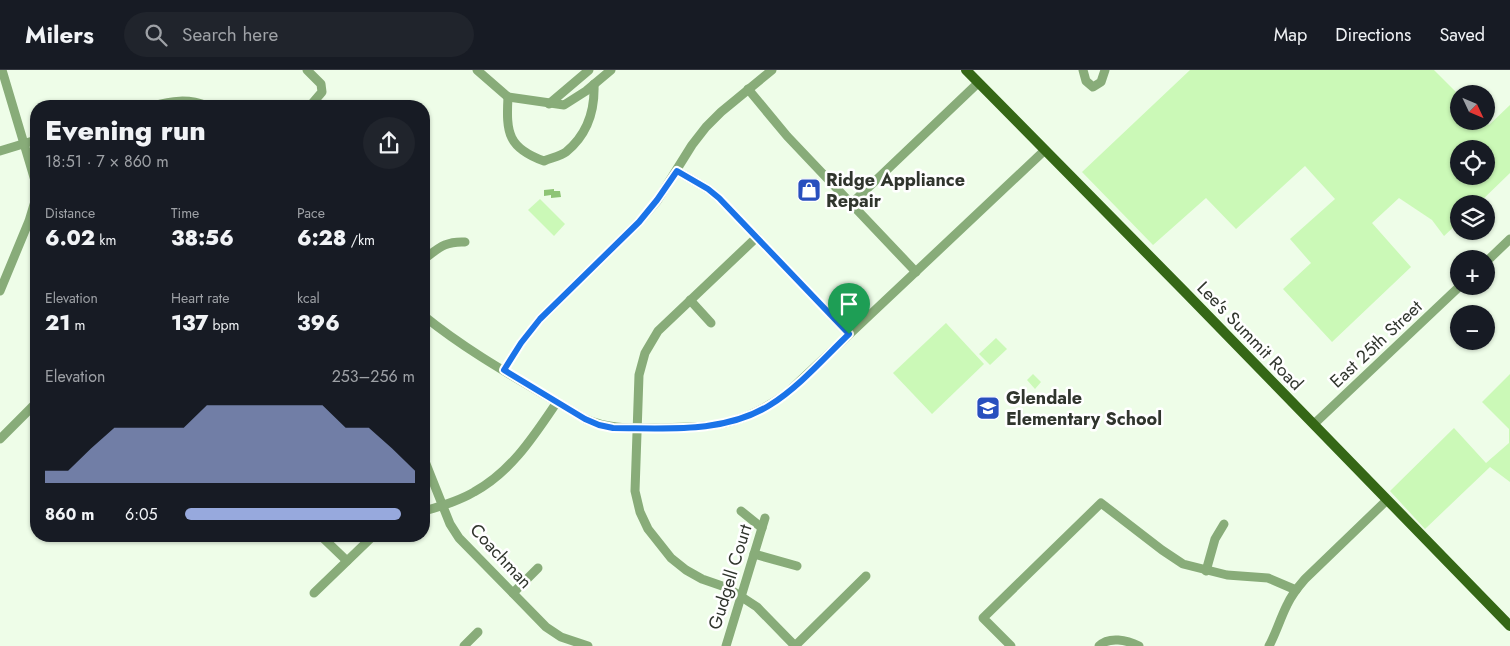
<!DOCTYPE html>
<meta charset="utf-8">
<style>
body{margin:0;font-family:Jost,sans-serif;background:#20242c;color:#f1f3f6;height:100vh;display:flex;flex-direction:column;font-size:19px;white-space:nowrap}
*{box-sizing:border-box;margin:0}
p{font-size:16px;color:#9ea1a6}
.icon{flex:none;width:28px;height:28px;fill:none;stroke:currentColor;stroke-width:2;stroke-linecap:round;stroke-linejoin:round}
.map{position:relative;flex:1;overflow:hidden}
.details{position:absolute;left:30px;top:30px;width:400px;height:442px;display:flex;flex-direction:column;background:#171b24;border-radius:20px;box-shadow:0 1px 4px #0004}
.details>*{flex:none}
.needle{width:32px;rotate:134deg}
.fabs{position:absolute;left:1450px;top:15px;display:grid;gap:10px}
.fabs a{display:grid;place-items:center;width:45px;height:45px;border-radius:50%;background:#171b24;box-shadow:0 1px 4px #0004;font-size:25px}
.pin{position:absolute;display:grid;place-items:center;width:42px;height:42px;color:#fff;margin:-51px -21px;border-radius:50% 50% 50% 0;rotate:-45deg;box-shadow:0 0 5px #0007}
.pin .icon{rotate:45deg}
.round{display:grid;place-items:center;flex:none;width:52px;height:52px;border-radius:26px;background:#20242c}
.summary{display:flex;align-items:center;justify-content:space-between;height:85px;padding:0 15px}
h1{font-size:28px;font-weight:800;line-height:38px}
.figures{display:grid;grid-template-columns:repeat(3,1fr);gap:8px;height:85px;padding:5px 15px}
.figures div{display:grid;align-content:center}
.figures b{font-size:21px;font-weight:800}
.figures small{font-size:14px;font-weight:400}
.figures p{font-size:14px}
.chart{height:140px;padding:10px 15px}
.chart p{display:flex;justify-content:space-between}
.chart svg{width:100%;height:90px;margin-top:5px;fill:#97a9dd;opacity:.7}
ul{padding:0 15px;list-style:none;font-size:16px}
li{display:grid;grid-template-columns:80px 60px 1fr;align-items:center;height:38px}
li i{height:12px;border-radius:6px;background:#97a9dd}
header{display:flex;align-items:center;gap:30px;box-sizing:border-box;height:70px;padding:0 25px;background:#171b24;border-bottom:1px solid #363941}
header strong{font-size:24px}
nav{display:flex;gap:28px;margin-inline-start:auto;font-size:18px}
.search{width:350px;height:45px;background:#20242c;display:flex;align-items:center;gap:12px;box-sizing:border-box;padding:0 18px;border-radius:28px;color:#9ea1a6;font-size:19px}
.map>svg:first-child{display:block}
</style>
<header>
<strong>Milers</strong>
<div class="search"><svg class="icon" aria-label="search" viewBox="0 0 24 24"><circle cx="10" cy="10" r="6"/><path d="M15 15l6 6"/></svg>Search here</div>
<nav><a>Map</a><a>Directions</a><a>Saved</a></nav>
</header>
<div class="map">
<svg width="1510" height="576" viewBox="0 0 1510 576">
<rect width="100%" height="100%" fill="#eefde8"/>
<g fill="#cbf9b7" fill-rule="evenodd">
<path d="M 1190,0 L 1434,0 L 1459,25 L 1459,51 L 1485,51 L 1489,55 L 1510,35 L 1510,103 L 1478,134 L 1459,134 L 1459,152 L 1444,166 L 1432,150 L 1399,128 L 1372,153 L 1411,197 L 1332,272 L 1283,219 L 1311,193 L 1290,169 L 1335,129 L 1305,96 L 1236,159 L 1206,128 L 1153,175 L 1082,102 ZM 1459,79 L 1486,79 L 1486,106 L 1459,106 Z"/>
<path d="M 540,129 L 565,154 L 554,166 L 528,140 Z"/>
<path d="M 946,253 L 984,294 L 932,344 L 893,303 Z"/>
<path d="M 996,268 L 1007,279 L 990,295 L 979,284 Z"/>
<path d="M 1033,304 L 1041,312 L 1035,319 L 1027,310 Z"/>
<path d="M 1510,304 L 1510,412 L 1490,397 L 1425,459 L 1390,421 L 1454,358 L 1486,393 L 1509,373 L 1509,359 L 1482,332 Z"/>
</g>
<path fill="#8ec475" d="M 554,119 L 554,121 L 560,121 L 561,127 L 551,128 L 551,125 L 544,126 L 544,120 Z"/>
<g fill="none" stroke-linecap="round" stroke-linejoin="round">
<g stroke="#88ac79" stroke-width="9">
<path d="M 2,0 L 36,114"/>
<path d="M 307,0 L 321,14 L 322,22 L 310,36"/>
<path d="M 477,0 L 508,27"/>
<path d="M 1083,0 L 1086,11 L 1093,17 L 1101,12 L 1105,0"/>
<path d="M 748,19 L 787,66 L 916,202"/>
<path d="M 508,27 C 506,63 508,78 544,91 C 551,88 561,86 566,82 C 588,64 595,40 594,14"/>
<path d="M 508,27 L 564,35 L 586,21 L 611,0"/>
<path d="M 549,34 L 589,0"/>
<path d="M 152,36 C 171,31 188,28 207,36"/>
<path d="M 0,81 L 36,70"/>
<path d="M 677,101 L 708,119 L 719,128 L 849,264"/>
<path d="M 851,134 L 978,13"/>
<path d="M 757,167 L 658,261 L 645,283 L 639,305 L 635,421 L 640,442 L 648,459 L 671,488 L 686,500 L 702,509 L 728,518 L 757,537 L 795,576"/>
<path d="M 424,189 C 439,178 445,171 465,172"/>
<path d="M 1486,192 L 1510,169"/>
<path d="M 0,221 L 29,151 L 36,128"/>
<path d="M 690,230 L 711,253"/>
<path d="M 424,246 C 473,286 531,316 585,349 C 608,359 630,358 654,358 C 710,357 738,358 786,324 L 1045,80"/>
<path d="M 504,300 L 521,273 L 540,249 L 639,152 L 657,131 L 692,75 L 706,57 L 721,42 L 772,0"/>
<path d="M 1314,354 L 1460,216"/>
<path d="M 0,369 L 36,333"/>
<path d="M 424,389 L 450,454 L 459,468 L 546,557 L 561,567 L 588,576"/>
<path d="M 424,441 C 441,436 459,431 474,422 C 511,402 534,366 557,332"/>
<path d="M 741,441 L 762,458"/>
<path d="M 321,466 L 347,491"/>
<path d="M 754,484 L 797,496"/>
<path d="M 1206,501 L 1215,469 L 1224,454"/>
<path d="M 314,523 L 373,466"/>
<path d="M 513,523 L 538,498"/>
<path d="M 464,576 L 478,562"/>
<path d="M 726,576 L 765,448"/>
<path d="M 795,576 L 866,506"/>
<path d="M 1011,576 L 983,548 L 1101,433 L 1162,480 L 1183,494 L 1227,505 L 1268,508 L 1296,520"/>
<path d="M 1099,576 C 1109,566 1127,570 1139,576"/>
<path d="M 1269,576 C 1276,563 1280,549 1287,535 C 1291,526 1298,517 1305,509 L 1387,430"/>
</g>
<path stroke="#356716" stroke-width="10" d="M 966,0 L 1184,221 L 1510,556"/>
</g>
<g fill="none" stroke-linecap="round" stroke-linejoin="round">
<g stroke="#fff" stroke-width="10">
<path id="route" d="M 677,101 L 708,119 L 719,128 L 849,264 C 824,288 799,317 770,335 C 724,364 665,358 613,358 L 599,355 L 585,349 L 504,300 L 521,273 L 540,249 L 639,152 L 657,130 Z"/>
</g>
<use href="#route" stroke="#1a73e8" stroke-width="6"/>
</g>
<defs>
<g id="shop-square" transform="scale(1.25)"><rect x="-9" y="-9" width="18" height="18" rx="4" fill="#284fbe" stroke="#fff"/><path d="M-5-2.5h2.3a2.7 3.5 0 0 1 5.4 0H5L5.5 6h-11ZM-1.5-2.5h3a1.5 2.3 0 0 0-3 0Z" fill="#fff"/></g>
<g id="school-square" transform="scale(1.25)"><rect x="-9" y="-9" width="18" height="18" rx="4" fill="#284fbe" stroke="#fff"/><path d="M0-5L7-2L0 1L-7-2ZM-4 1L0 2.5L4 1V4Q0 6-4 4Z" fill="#fff"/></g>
</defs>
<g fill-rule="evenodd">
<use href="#shop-square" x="809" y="120"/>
<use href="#school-square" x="988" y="338"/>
</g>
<g text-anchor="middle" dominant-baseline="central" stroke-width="5" stroke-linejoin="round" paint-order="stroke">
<g font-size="18" font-weight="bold" fill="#30352d" stroke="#fff" text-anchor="start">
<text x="826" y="110">Ridge Appliance<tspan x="826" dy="21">Repair</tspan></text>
<text x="1006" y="328">Glendale<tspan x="1006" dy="21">Elementary School</tspan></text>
</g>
<g font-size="18" fill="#30352d" stroke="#fff">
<text transform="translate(1250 266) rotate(46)">Lee's Summit Road</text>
<text transform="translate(1376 274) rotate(-43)">East 25th Street</text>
<text transform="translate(501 486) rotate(47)">Coachman</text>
<text transform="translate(730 507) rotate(-73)">Gudgell Court</text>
</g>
</g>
</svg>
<div class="fabs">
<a><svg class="needle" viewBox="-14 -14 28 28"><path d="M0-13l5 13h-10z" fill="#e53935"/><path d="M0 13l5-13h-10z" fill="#9ea1a6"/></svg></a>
<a><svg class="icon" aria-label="locate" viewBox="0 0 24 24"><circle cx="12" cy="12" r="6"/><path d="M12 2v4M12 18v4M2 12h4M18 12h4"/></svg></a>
<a><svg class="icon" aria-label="layers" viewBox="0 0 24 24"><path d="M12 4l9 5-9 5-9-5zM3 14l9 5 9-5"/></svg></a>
<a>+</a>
<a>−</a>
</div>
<div class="pin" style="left:849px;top:264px;background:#1e9e55"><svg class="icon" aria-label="arrive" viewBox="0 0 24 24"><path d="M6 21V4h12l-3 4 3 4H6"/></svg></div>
<section class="details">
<div class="summary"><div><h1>Evening run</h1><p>18:51 · 7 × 860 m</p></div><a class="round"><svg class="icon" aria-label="share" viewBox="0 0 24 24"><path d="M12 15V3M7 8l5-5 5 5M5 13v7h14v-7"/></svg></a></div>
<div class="figures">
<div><p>Distance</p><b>6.02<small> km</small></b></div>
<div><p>Time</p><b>38:56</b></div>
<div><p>Pace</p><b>6:28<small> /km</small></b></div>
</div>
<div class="figures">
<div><p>Elevation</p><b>21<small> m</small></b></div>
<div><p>Heart rate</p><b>137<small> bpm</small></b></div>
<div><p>kcal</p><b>396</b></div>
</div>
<div class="chart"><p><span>Elevation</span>253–256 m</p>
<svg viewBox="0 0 160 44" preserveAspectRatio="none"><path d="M0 44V38L10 38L20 27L30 17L40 17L50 17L60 17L70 6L80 6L90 6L100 6L110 6L120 6L130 17L140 17L150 27L160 38V44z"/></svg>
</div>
<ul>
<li><b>860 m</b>6:05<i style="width:94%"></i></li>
</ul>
</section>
</div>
